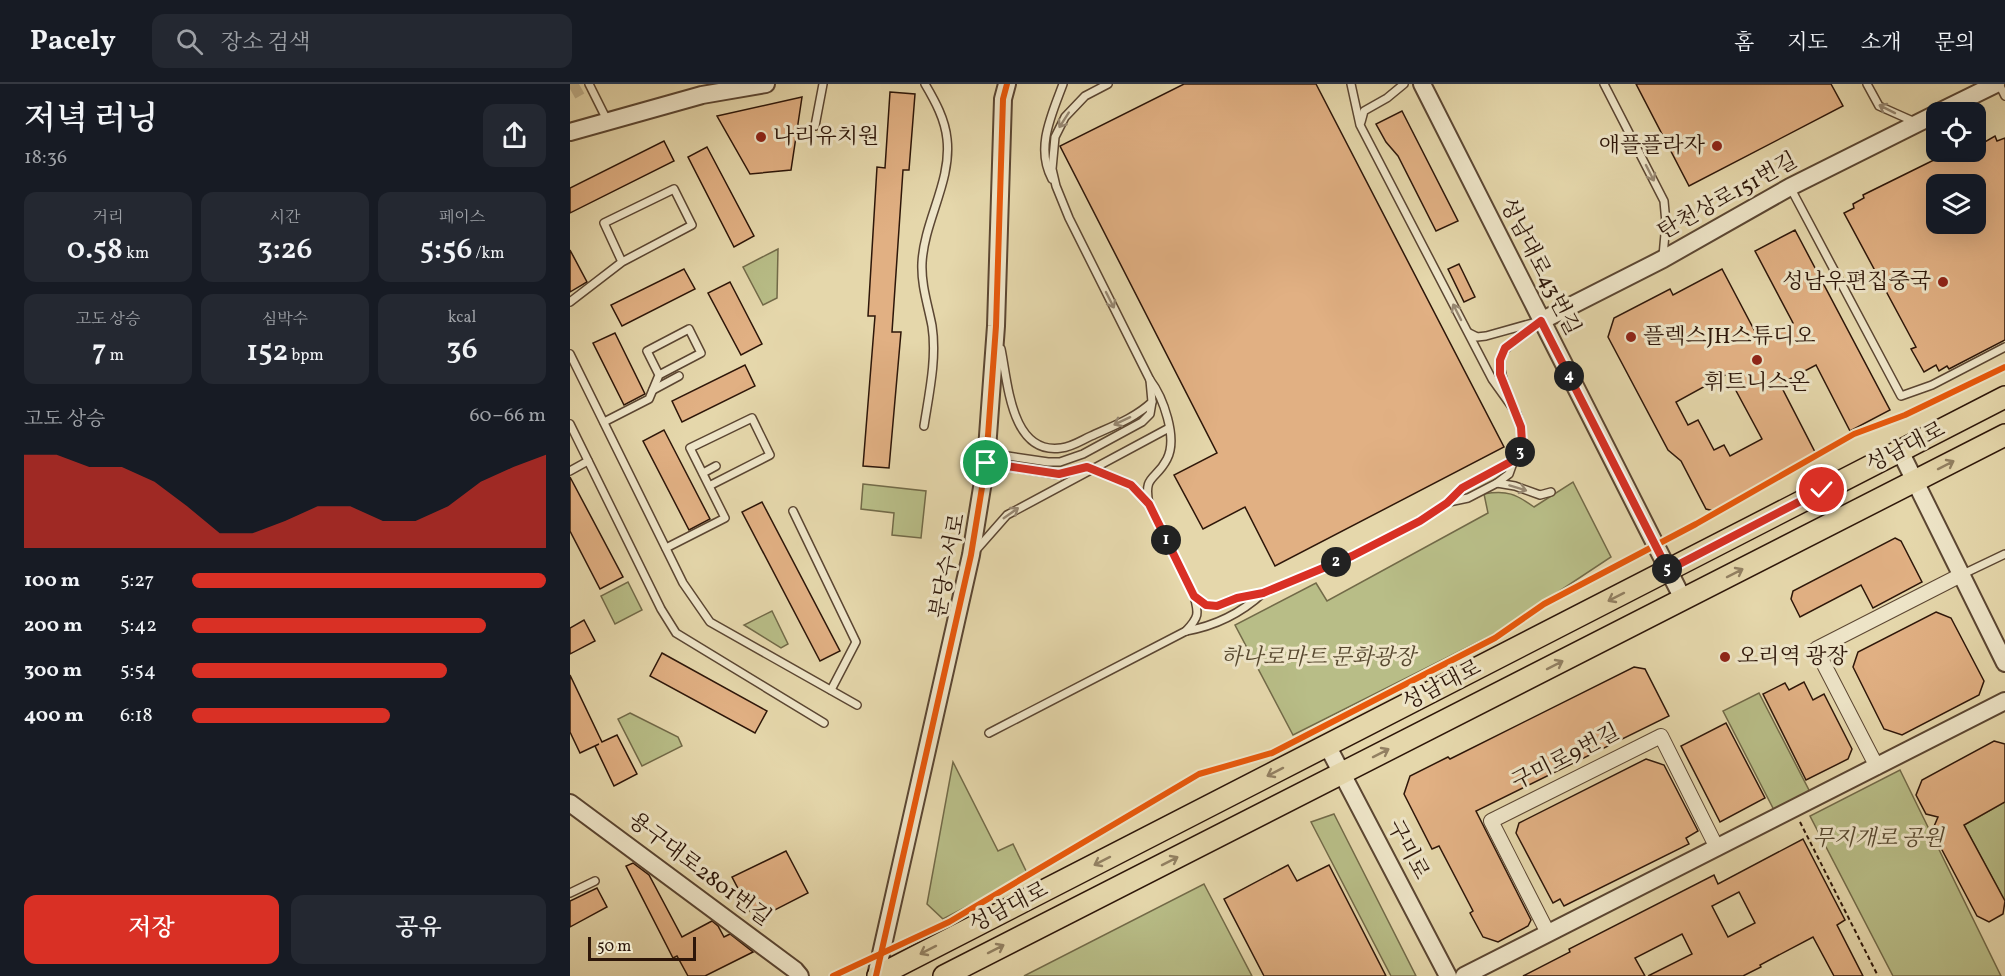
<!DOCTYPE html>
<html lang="ko">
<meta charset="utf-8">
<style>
body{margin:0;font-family:Vollkorn,"Noto Serif KR",serif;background:#242831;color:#f1f3f6;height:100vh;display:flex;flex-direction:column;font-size:22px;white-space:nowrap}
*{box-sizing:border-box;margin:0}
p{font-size:20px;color:#9ea1a6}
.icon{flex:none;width:33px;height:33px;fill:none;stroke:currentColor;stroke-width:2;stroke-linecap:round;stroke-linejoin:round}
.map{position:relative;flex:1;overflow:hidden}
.panel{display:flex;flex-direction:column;background:#171b24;width:570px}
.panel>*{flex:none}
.controls{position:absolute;left:1356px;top:18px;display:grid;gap:12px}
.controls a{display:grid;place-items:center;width:60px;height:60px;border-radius:12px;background:#171b24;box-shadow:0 6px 24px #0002;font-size:30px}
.scale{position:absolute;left:18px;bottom:15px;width:108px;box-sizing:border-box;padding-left:6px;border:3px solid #2d1609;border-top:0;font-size:16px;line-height:21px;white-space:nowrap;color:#2d1609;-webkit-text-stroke:4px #eee5c8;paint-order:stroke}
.pin{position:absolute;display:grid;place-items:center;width:51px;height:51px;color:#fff;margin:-26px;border:3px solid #fff;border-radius:50%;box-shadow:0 2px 6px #0007}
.km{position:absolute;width:30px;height:30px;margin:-15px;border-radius:50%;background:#222;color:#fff;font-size:16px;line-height:30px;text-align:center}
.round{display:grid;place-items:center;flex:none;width:63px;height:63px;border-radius:12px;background:#242831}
.head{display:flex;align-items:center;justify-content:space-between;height:102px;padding:0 24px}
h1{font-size:33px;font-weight:600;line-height:45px}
.stats{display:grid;grid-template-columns:repeat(3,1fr);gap:9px;height:102px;padding:6px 24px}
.stats div{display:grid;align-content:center;border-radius:12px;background:#242831;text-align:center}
.stats b{font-size:30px;font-weight:600}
.stats small{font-size:16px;font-weight:400}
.stats p{font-size:16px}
.chart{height:168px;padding:12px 24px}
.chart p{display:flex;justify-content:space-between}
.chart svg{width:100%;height:108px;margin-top:6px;fill:#d93025;opacity:.7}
.primary-button{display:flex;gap:12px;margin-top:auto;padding:12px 24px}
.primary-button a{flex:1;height:69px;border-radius:12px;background:#d93025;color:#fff;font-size:24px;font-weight:600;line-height:69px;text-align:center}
.primary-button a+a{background:#242831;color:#f1f3f6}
ul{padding:0 24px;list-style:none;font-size:20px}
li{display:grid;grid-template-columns:96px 72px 1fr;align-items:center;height:45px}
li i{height:15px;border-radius:8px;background:#d93025}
header{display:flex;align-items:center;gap:36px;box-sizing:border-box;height:84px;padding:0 30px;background:#171b24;border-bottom:2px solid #363941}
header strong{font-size:28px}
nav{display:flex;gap:33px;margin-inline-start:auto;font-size:21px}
.search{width:420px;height:54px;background:#242831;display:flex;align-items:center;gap:15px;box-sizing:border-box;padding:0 21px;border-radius:12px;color:#9ea1a6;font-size:22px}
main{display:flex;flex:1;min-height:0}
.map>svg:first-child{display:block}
</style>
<header>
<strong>Pacely</strong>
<div class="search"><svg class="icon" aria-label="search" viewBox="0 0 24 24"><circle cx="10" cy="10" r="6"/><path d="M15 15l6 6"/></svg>장소 검색</div>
<nav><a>홈</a><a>지도</a><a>소개</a><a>문의</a></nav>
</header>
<main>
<section class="panel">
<div class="head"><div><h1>저녁 러닝</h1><p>18:36</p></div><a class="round"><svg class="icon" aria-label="share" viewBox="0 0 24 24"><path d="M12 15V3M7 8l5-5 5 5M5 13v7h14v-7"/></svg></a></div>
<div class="stats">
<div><p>거리</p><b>0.58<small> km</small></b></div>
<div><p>시간</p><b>3:26</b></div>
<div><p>페이스</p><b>5:56<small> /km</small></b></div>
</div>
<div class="stats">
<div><p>고도 상승</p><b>7<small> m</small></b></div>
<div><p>심박수</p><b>152<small> bpm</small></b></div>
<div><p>kcal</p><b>36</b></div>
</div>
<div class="chart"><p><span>고도 상승</span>60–66 m</p>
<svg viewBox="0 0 160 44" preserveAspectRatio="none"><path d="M0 44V6L10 6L20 11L30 11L40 17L50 27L60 38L70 38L80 33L90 27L100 27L110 33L120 33L130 27L140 17L150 11L160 6V44z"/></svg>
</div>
<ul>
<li><b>100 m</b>5:27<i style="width:100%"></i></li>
<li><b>200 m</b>5:42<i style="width:83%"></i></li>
<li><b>300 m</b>5:54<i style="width:72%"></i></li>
<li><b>400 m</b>6:18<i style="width:56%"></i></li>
</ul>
<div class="primary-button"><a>저장</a><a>공유</a></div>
</section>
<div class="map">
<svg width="1435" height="892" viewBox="0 0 1435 892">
<rect width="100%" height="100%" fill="#e5d7ab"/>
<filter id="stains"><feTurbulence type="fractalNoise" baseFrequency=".00333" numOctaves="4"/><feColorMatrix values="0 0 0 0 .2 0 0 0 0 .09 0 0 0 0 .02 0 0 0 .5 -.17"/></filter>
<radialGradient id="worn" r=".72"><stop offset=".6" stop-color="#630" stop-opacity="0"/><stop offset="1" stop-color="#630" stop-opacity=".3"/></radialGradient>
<g fill="#b8bd87" stroke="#726a48" stroke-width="1.5">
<path d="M 208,165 L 207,214 L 193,221 L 173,183 Z"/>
<path d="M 1003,398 L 1041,473 L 926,549 L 723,651 L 665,541 L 746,499 L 757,517 L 918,429 L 914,410 C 937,406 946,410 964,423 Z"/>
<path d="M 293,400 L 356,407 L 351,454 L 322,451 L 324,429 L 291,425 Z"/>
<path d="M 58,498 L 72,526 L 45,540 L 31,512 Z"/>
<path d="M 202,527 L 218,560 L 211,564 L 174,541 Z"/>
<path d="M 1189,609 L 1241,710 L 1205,728 L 1153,627 Z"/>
<path d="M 60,629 L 108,653 L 112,662 L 72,682 L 48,635 Z"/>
<path d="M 383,678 L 428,767 L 443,760 L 458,791 L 373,835 L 357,820 Z"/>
<path d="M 1330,686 L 1431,892 L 1323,892 L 1240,732 Z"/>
<path d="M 1435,718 L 1435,817 L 1394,741 Z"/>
<path d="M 764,730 L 846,892 L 821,892 L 741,738 Z"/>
<path d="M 634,800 L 682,892 L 454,892 Z"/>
</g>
<g fill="#e1b083" stroke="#2d1609" stroke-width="1.5" fill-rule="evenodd">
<path d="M 614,0 L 746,0 L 934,363 L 705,482 L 675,423 L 633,445 L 604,391 L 647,369 L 490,62 Z"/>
<path d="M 1066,0 L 1261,0 L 1273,22 L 1119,102 Z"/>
<path d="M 320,8 L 345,10 L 339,86 L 333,86 L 322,248 L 331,248 L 319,384 L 293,382 L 305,232 L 298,232 L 307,83 L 315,84 Z"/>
<path d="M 232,13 L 221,86 L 180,90 L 147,32 Z"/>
<path d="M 832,27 L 888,137 L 866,147 L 828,72 L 816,58 L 806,40 Z"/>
<path d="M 1425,52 L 1427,57 L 1435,54 L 1435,256 L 1379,285 L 1377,282 L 1369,287 L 1366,281 L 1354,288 L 1341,265 L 1346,263 L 1274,129 L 1284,124 L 1283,120 L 1294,114 L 1293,111 L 1380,68 L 1406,68 L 1406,63 ZM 1366,100 L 1406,100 L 1406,140 L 1366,140 Z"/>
<path d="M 94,57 L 104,77 L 0,129 L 0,104 Z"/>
<path d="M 137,63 L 184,152 L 164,163 L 118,73 Z"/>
<path d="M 1225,146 L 1320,326 L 1280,347 L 1246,281 L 1210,300 L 1246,370 L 1200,394 L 1201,397 L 1144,427 L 1136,425 L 1111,377 L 1098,366 L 1038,253 L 1044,234 L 1100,205 L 1103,211 L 1152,185 L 1190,257 L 1223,239 L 1185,167 ZM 1157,290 L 1192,355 L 1160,372 L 1154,361 L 1144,366 L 1128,336 L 1118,341 L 1106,318 Z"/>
<path d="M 0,166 L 17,198 L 0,208 Z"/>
<path d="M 889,180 L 905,213 L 894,218 L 878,185 Z"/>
<path d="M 114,185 L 125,205 L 52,242 L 41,221 Z"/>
<path d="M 160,198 L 192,260 L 171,271 L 138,209 Z"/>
<path d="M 45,249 L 75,310 L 54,321 L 23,259 Z"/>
<path d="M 175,281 L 185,302 L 112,338 L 102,317 Z"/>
<path d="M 94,346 L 140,435 L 119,446 L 73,357 Z"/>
<path d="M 0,393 L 53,493 L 30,505 L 0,447 Z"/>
<path d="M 192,418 L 270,567 L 250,577 L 172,428 Z"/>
<path d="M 1325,454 L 1331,457 L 1352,498 L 1303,524 L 1291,501 L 1230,533 L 1221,515 L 1223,507 Z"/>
<path d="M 1366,528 L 1381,534 L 1414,597 L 1409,611 L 1332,651 L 1314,645 L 1283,583 L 1288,568 Z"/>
<path d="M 14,536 L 25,557 L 0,570 L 0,544 Z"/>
<path d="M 92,569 L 197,627 L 185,649 L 80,592 Z"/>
<path d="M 1064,583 L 1075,585 L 1099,632 L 906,727 L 961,836 L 958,842 L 928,858 L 913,853 L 900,829 L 903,827 L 869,762 L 862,765 L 834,710 L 840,692 L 878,673 L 880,675 Z"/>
<path d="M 0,591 L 32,658 L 47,651 L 67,690 L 44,702 L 25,662 L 29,660 L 10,669 L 0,648 Z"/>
<path d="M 1234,598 L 1243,616 L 1254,610 L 1282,665 L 1278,675 L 1236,696 L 1193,610 L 1215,599 L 1219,606 Z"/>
<path d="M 1156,639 L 1195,714 L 1150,738 L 1111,662 Z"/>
<path d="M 1424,657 L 1435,660 L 1435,718 L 1394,741 L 1435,817 L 1433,830 L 1419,838 L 1407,832 L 1362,747 L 1368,733 L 1356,730 L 1346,711 L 1352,696 Z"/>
<path d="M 1076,675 L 1094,681 L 1128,747 L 1116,754 L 1119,760 L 994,822 L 990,815 L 983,819 L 946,749 L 949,739 Z"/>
<path d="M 1233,755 L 1275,836 L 1267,841 L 1293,892 L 1264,892 L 1243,853 L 1190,881 L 1191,883 L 1173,892 L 1078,892 L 1122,870 L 1112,850 L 1065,874 L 1075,892 L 953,892 L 1000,868 L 999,865 L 1144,791 L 1148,800 ZM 1169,808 L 1185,839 L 1158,853 L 1142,822 Z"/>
<path d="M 216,767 L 238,809 L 189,834 L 182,824 L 180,827 L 162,793 Z"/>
<path d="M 63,779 L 79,791 L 112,853 L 142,837 L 148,842 L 154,853 L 160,850 L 183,868 L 135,892 L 118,892 L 107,872 L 103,874 L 56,782 Z"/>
<path d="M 718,781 L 727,797 L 759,781 L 816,892 L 694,892 L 654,815 Z"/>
<path d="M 27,804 L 37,823 L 0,843 L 0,817 Z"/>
</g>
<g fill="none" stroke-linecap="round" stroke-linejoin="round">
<path stroke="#c0b08b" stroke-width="22" stroke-dasharray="22 11" stroke-linecap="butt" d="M 0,5 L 9,0"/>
<g stroke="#5b4632" stroke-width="10">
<g id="service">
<path d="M 19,0 L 38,38"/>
<path d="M 538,0 L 515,12 L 495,33 L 485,53 L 482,85 L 486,102 L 499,134 L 580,296 C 593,313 608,354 597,375 C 586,397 573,390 579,420"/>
<path d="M 1034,0 L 1094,117 L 1096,139 L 1093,172"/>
<path d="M 1297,0 L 1309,22 L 1345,38"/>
<path d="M 1429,0 L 1435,12"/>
<path d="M 791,38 L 794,27 L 817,14 L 834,0"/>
<path d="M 245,42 L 253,0"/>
<path d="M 482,95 C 465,64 482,30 493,0"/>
<path d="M 1220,103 L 1331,312 L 1362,301 L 1435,263"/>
<path d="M 0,218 L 52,178 L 122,141 L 104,105 L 34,139 L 52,178"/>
<path d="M 899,249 L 907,253 L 916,252 L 966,238"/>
<path d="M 431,265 C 438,299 441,371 491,364 C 502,363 512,356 521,352 C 543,342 565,334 582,318 L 580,296"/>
<path d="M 0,270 L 113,499 L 140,538 L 287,621"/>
<path d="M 83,306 L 109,292"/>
<path d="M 942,320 C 921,267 928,269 970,238"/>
<path d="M 34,338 L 79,315 L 89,291 L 131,269 L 119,245 L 77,267 L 89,291"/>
<path d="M 0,340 L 91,525 L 106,549 L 254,639"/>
<path d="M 354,342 C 359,310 367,274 362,242 C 358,221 351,201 352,179 C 354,137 382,97 377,55 C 375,35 365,17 355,0"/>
<path d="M 418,369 L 478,378 L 490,378 L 513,370 L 572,338 L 580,330 L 582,318"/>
<path d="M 416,379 L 489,391 L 517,383 L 561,401 L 579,420 L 624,512 L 636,521 L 647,522 L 667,514 L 693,509 L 782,472 L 850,437 L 877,419 L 892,404 L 944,376 L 950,367 L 952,358 L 951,343 L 947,330 L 922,295 L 790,41 L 781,0"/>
<path d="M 0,387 L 18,377"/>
<path d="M 133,389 L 146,382"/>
<path d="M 927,399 L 939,390 L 944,376"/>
<path d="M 879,418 L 898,414 L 927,399 L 945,402 L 970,411 L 981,408"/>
<path d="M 223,427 L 286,558 L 261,606"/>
<path d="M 96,464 L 155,434 L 139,402 L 200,371 L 182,334 L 120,364 L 139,402"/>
<path d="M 407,465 L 437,431 L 599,344"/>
<path d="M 1391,491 L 1435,470"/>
<path d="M 616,547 C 629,533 629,530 624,512"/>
<path d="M 419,649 L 616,547 C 645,542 671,529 693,509"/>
<path d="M 0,809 L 25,797"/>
</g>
</g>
<g stroke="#5b4632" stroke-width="16">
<g id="minor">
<path d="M 1307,683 L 1246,565 L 1391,491"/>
<path d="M 978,849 L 921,737 L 1091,652 L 1147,764"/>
</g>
</g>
<g stroke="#5b4632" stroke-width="20">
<g id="tertiary">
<path d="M 852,0 L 1113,515"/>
<path d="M 1369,28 L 1426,0"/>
<path d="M 0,48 L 132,11 L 196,0"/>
<path d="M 971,237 L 1093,175 L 1220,103 L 1366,30"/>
<path d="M 1330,367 L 1435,579"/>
<path d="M 757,661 L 878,892"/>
<path d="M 0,719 L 225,886 L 230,892"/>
<path d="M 306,892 L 401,471 L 416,379 L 426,242 L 433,15 L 437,0"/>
<path d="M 894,892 L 1435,617"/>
</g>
</g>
<g stroke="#2d1609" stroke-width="24">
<g id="primary">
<path d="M 308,892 L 1435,313"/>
<path d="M 374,892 L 1435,351"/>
</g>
</g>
<path stroke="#2d1609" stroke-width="2" stroke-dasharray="4.5 3" stroke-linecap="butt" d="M 1230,738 L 1308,892"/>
<use href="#service" stroke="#eee5c8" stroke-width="7"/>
<use href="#minor" stroke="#eee5c8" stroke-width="14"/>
<use href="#tertiary" stroke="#eee5c8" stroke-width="16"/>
<use href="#primary" stroke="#e5d7ab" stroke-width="21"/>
<g stroke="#eee5c8" stroke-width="10">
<g id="cycleway">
<path d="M 263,892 L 379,838 L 629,690 L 702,669 L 925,554 L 974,520 L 1126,440 L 1284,350 L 1335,331 L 1435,283"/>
<path d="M 306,892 L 401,471 L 416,379 L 426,242 L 433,15 L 437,0"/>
</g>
</g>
<use href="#cycleway" stroke="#e8590c" stroke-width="6"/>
</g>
<defs><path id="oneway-shaft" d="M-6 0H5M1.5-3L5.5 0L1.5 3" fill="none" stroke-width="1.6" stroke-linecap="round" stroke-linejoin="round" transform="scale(1.5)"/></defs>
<g stroke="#978872">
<use href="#oneway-shaft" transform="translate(1317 25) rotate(-153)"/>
<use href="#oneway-shaft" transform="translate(494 36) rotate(123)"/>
<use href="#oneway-shaft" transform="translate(1080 89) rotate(63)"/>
<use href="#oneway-shaft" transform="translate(540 216) rotate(63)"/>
<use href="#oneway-shaft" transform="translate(887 228) rotate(-117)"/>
<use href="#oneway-shaft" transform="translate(552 337) rotate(155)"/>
<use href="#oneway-shaft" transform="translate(948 404) rotate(17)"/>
<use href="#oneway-shaft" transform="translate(441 429) rotate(-35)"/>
</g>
<g stroke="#928062">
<use href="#oneway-shaft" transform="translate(1376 381) rotate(-27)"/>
<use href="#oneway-shaft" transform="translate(1165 489) rotate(-27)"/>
<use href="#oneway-shaft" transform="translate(1046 513) rotate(153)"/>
<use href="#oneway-shaft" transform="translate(985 581) rotate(-27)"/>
<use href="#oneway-shaft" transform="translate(811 669) rotate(-27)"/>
<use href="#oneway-shaft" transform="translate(705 688) rotate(153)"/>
<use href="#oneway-shaft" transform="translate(532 777) rotate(153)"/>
<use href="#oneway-shaft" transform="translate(600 777) rotate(-27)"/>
<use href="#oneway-shaft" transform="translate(426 865) rotate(-27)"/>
<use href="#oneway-shaft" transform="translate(358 866) rotate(153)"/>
</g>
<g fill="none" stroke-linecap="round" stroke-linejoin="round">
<g stroke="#fff" stroke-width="12">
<path id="route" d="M 416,379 L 489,390 L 517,383 L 561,401 L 579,420 L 624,512 L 636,521 L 647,522 L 667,514 L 693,509 L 782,472 L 850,437 L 877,419 L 892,404 L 944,376 L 950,367 L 952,358 L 951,343 L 930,290 L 930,276 L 935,264 L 971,237 L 1098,486 L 1252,406"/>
</g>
<use href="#route" stroke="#d93025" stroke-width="8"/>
</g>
<g fill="#8f2418" stroke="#eee5c8" stroke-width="2">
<circle cx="191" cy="53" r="6"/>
<circle cx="1147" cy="62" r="6"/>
<circle cx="1373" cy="198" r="6"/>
<circle cx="1061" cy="253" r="6"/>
<circle cx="1187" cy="276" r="6"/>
<circle cx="1155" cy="573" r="6"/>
</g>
<g text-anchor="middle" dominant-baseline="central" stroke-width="6" stroke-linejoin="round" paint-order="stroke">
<g font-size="22" fill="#2d1609" stroke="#eee5c8" text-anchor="start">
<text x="203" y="53">나리유치원</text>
<text x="1135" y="62" text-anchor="end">애플플라자</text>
<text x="1361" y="198" text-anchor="end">성남우편집중국</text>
<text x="1073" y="253">플렉스JH스튜디오</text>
<text x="1187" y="299" text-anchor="middle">휘트니스온</text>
<text x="1167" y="573">오리역 광장</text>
</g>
<g font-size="22" fill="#2d1609" stroke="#eee5c8">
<text transform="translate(1158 113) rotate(-29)">탄천상로151번길</text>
<text transform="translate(969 183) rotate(63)">성남대로43번길</text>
<text transform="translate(1336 364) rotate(-27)">성남대로</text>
<text transform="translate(379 482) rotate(-79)">분당수서로</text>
<text transform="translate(872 602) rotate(-27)">성남대로</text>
<text transform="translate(996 674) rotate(-27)">구미로9번길</text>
<text transform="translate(837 766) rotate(62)">구미로</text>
<text transform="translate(129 786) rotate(37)">용구대로2801번길</text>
<text transform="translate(439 824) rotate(-27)">성남대로</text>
</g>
<g font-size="22" font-style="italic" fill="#57482f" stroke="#eee5c8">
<text x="748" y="574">하나로마트 문화광장</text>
<text x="1308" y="755">무지개로 공원</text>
</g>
</g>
<rect width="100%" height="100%" filter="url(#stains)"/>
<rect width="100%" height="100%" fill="url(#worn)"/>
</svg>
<div class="controls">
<a><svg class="icon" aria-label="locate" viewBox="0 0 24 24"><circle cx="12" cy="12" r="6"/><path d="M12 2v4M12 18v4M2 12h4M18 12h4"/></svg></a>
<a><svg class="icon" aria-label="layers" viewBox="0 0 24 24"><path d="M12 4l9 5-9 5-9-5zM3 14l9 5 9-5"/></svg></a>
</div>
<div class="scale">50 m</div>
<div class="pin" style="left:416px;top:379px;background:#1e9e55"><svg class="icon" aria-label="arrive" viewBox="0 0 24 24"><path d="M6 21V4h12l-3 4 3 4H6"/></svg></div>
<div class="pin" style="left:1252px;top:406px;background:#d93025"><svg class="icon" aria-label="check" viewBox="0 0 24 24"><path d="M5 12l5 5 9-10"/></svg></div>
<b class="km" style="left:596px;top:456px">1</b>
<b class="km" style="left:766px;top:478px">2</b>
<b class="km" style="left:950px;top:368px">3</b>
<b class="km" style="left:999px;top:292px">4</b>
<b class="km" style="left:1097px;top:485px">5</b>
</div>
</main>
